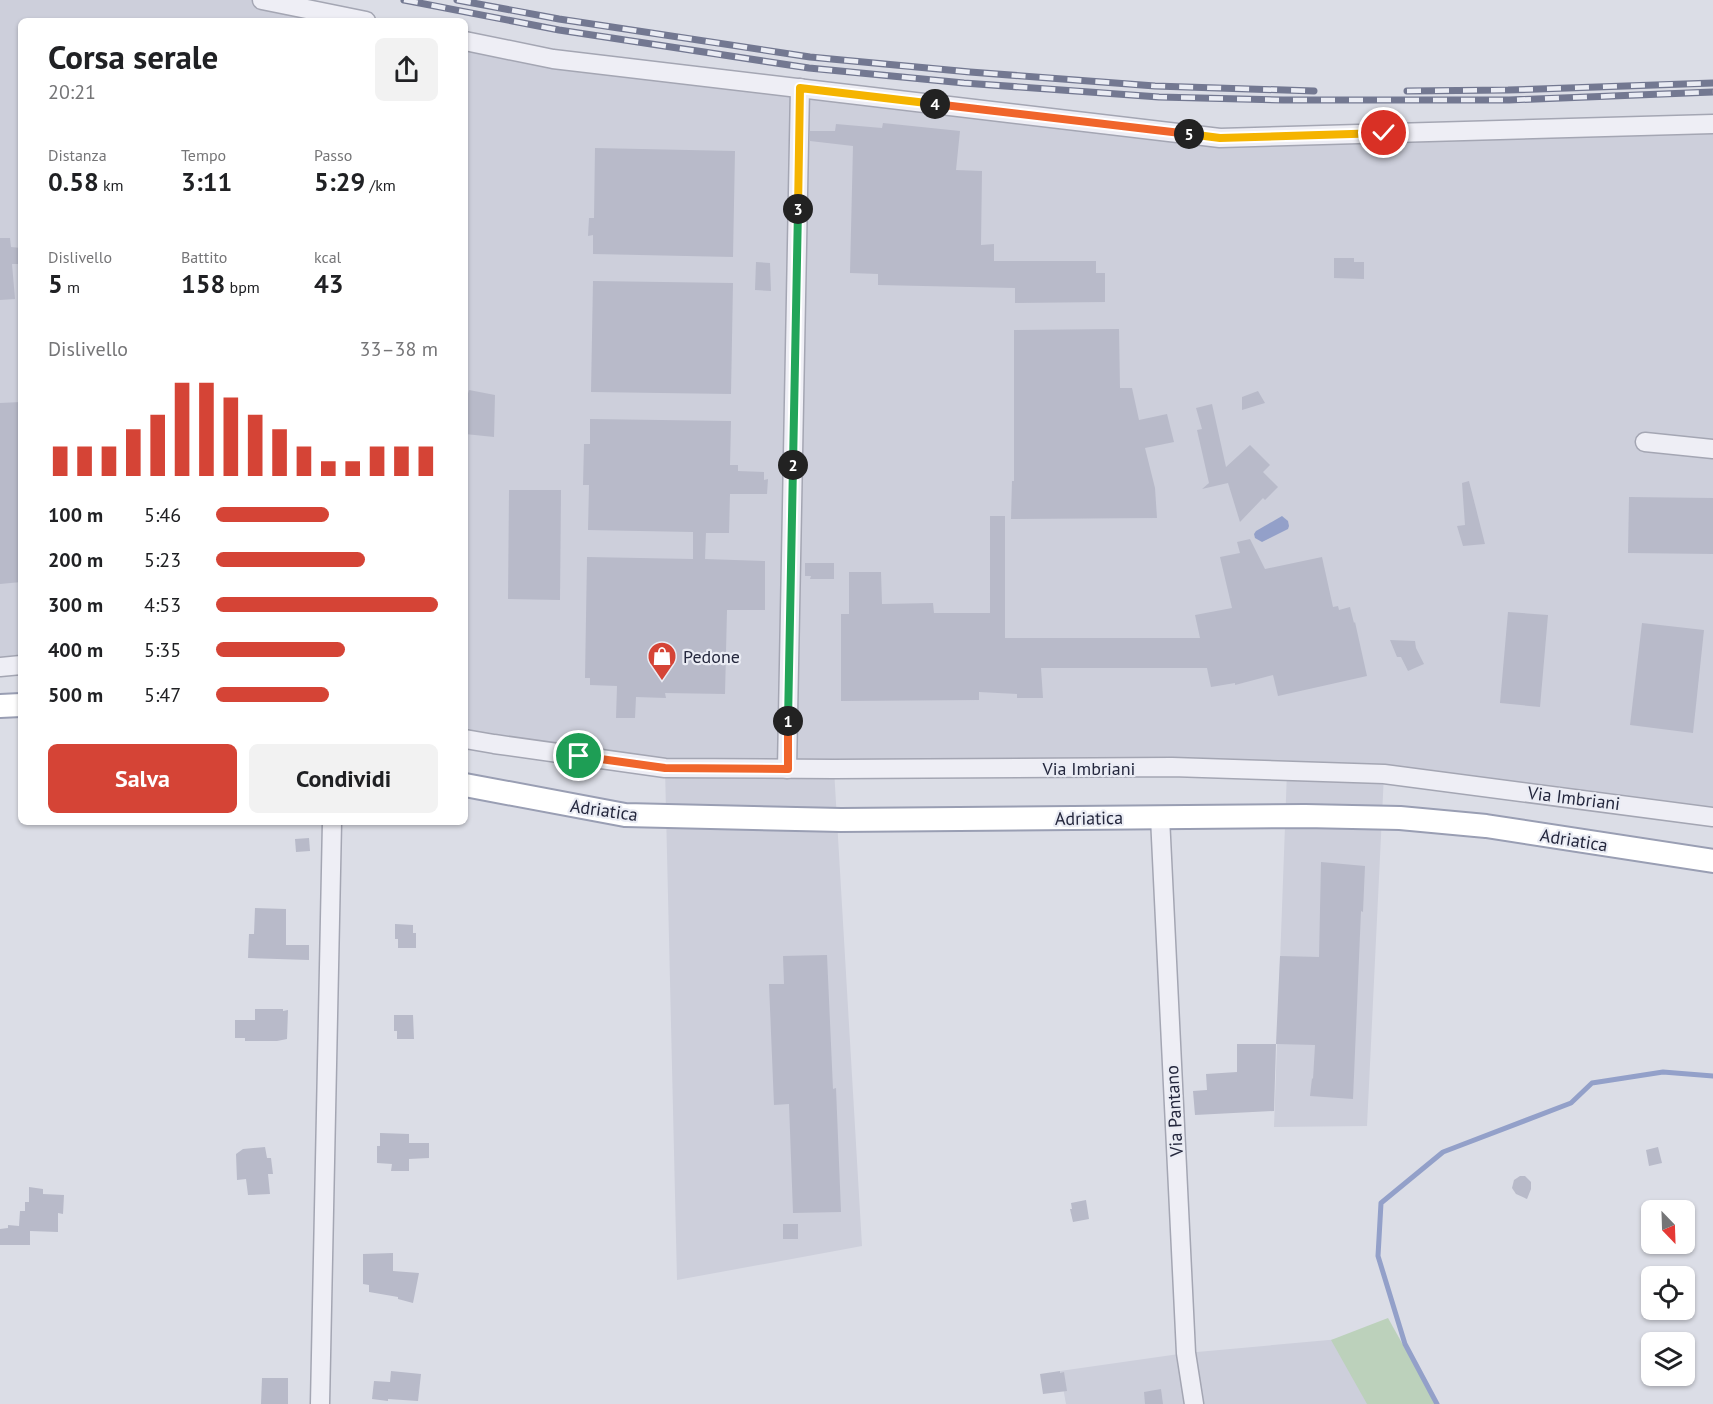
<!DOCTYPE html>
<html lang="it">
<meta charset="utf-8">
<style>
body{margin:0;font-family:"PT Sans",sans-serif;background:#f2f2f2;color:#202124;height:100vh;display:flex;flex-direction:column;font-size:22px;white-space:nowrap}
*{box-sizing:border-box;margin:0}
p{font-size:20px;color:#757577}
.icon{flex:none;width:33px;height:33px;fill:none;stroke:currentColor;stroke-width:2;stroke-linecap:round;stroke-linejoin:round}
.map{position:relative;flex:1;overflow:hidden}
.panel{position:absolute;left:18px;top:18px;width:450px;height:807px;display:flex;flex-direction:column;background:#fff;border-radius:9px;box-shadow:0 2px 4px #0004}
.panel>*{flex:none}
.needle{width:39px;rotate:157deg}
.controls{position:absolute;left:1641px;top:1200px;display:grid;gap:12px}
.controls a{display:grid;place-items:center;width:54px;height:54px;border-radius:9px;background:#fff;box-shadow:0 2px 4px #0004;font-size:30px}
.pin{position:absolute;display:grid;place-items:center;width:51px;height:51px;color:#fff;margin:-26px;border:3px solid #fff;border-radius:50%;box-shadow:0 2px 6px #0007}
.km{position:absolute;width:30px;height:30px;margin:-15px;border-radius:50%;background:#222;color:#fff;font-size:16px;line-height:30px;text-align:center}
.round{display:grid;place-items:center;flex:none;width:63px;height:63px;border-radius:9px;background:#f2f2f2}
.headline{display:flex;align-items:center;justify-content:space-between;height:102px;padding:0 30px}
h1{font-size:33px;font-weight:600;line-height:45px}
.figures{display:grid;grid-template-columns:repeat(3,1fr);gap:9px;height:102px;padding:6px 30px}
.figures div{display:grid;align-content:center}
.figures b{font-size:26px;font-weight:600}
.figures small{font-size:16px;font-weight:400}
.figures p{font-size:16px}
.chart{height:168px;padding:12px 30px}
.chart p{display:flex;justify-content:space-between}
.chart svg{width:100%;height:108px;margin-top:6px;stroke:#d54436;stroke-width:6}
.cta{display:flex;gap:12px;margin-top:auto;padding:12px 30px}
.cta a{flex:1;height:69px;border-radius:9px;background:#d54436;color:#fff;font-size:24px;font-weight:600;line-height:69px;text-align:center}
.cta a+a{background:#f2f2f2;color:#202124}
ul{padding:0 30px;list-style:none;font-size:20px}
li{display:grid;grid-template-columns:96px 72px 1fr;align-items:center;height:45px}
li i{height:15px;border-radius:8px;background:#d54436}
.map>svg:first-child{display:block}
</style>
<div class="map">
<svg width="1713" height="1404" viewBox="0 0 1713 1404">
<rect width="100%" height="100%" fill="#dbdde6"/>
<g fill="#cdcfdb">
<path d="M 0,0 L 262,0 L 366,21 L 21,21 L 21,665 L 0,667 Z"/>
<path d="M 465,41 L 1220,138 L 1713,124 L 1713,817 L 1384,774 L 1367,1126 L 1274,1127 L 1287,771 L 834,769 L 862,1246 L 677,1280 L 665,768 L 465,739 Z"/>
<path d="M 1340,1339 L 1378,1404 L 1066,1404 L 1060,1371 L 1186,1353 Z"/>
</g>
<path fill="#bcd1bb" d="M 1388,1318 L 1436,1404 L 1367,1404 L 1331,1340 Z"/>
<path fill="#93a0c9" d="M 1282,516 L 1288,521 L 1289,526 L 1288,529 L 1262,542 L 1255,538 L 1254,534 L 1256,531 Z"/>
<g fill="none" stroke-linecap="round" stroke-linejoin="round">
<path stroke="#93a0c9" stroke-width="5" d="M 1437,1404 L 1405,1344 L 1378,1256 L 1381,1203 L 1443,1152 L 1571,1103 L 1592,1083 L 1663,1072 L 1713,1076"/>
</g>
<g fill="#b8bac9">
<path d="M 883,123 L 960,131 L 956,170 L 982,171 L 981,245 L 994,244 L 994,261 L 1096,261 L 1096,273 L 1105,273 L 1105,302 L 1015,303 L 1015,288 L 878,285 L 878,274 L 850,273 L 853,146 L 810,141 L 810,131 L 835,131 L 836,124 L 882,128 Z"/>
<path d="M 595,148 L 735,151 L 733,257 L 593,254 L 593,235 L 588,236 L 589,218 L 594,218 Z"/>
<path d="M 0,238 L 10,238 L 11,247 L 21,248 L 21,264 L 12,264 L 15,299 L 0,300 Z"/>
<path d="M 1334,258 L 1354,258 L 1354,262 L 1364,262 L 1364,279 L 1334,278 Z"/>
<path d="M 756,262 L 770,263 L 771,291 L 755,290 Z"/>
<path d="M 593,281 L 733,283 L 731,394 L 591,392 Z"/>
<path d="M 1119,329 L 1120,388 L 1132,388 L 1139,420 L 1167,414 L 1174,442 L 1145,448 L 1155,488 L 1157,518 L 1011,519 L 1012,481 L 1014,481 L 1014,330 Z"/>
<path d="M 469,390 L 495,395 L 494,437 L 465,434 L 465,397 L 467,397 Z"/>
<path d="M 1258,391 L 1265,403 L 1242,410 L 1242,397 Z"/>
<path d="M 21,402 L 21,582 L 0,584 L 0,403 Z"/>
<path d="M 1212,404 L 1226,467 L 1250,445 L 1270,465 L 1263,472 L 1278,487 L 1265,500 L 1263,498 L 1240,522 L 1228,483 L 1202,489 L 1209,483 L 1197,430 L 1202,429 L 1196,408 Z"/>
<path d="M 590,419 L 731,421 L 730,465 L 738,465 L 738,471 L 764,472 L 764,480 L 768,479 L 767,494 L 730,494 L 729,533 L 706,533 L 705,559 L 765,561 L 765,610 L 727,610 L 725,694 L 665,693 L 666,698 L 636,697 L 635,718 L 616,718 L 617,686 L 590,685 L 590,678 L 585,678 L 587,557 L 693,559 L 693,532 L 588,530 L 589,485 L 583,485 L 584,444 L 590,444 Z"/>
<path d="M 1469,481 L 1485,544 L 1463,546 L 1457,526 L 1465,525 L 1462,483 Z"/>
<path d="M 509,490 L 561,490 L 560,600 L 508,599 Z"/>
<path d="M 1629,497 L 1713,498 L 1713,554 L 1628,553 Z"/>
<path d="M 990,516 L 1005,516 L 1005,638 L 1200,638 L 1195,615 L 1232,608 L 1220,557 L 1240,553 L 1237,542 L 1250,539 L 1265,569 L 1322,557 L 1333,607 L 1338,606 L 1339,610 L 1350,607 L 1354,623 L 1355,622 L 1367,676 L 1278,696 L 1273,675 L 1235,685 L 1235,683 L 1211,687 L 1207,668 L 1041,668 L 1043,698 L 1017,698 L 1017,694 L 979,692 L 979,700 L 841,701 L 841,614 L 849,614 L 849,572 L 881,572 L 882,604 L 933,603 L 934,613 L 990,613 Z"/>
<path d="M 805,563 L 834,563 L 834,579 L 810,579 L 811,576 L 805,576 Z"/>
<path d="M 1508,612 L 1548,615 L 1540,707 L 1500,703 Z"/>
<path d="M 1642,623 L 1704,630 L 1693,733 L 1630,725 Z"/>
<path d="M 1390,640 L 1415,641 L 1416,648 L 1424,664 L 1408,671 L 1401,657 L 1397,657 Z"/>
<path d="M 309,838 L 310,851 L 296,852 L 295,839 Z"/>
<path d="M 1321,862 L 1365,866 L 1363,912 L 1361,911 L 1353,1099 L 1310,1096 L 1312,1078 L 1313,1079 L 1315,1045 L 1276,1044 L 1280,956 L 1319,957 Z"/>
<path d="M 255,908 L 286,909 L 286,945 L 309,945 L 309,960 L 248,958 L 249,934 L 254,934 Z"/>
<path d="M 395,924 L 413,925 L 413,933 L 416,933 L 416,948 L 398,948 L 398,939 L 395,939 Z"/>
<path d="M 827,955 L 833,1089 L 836,1088 L 841,1212 L 793,1213 L 789,1104 L 774,1105 L 769,984 L 784,984 L 783,956 Z"/>
<path d="M 255,1009 L 283,1009 L 283,1011 L 288,1010 L 287,1039 L 277,1041 L 245,1041 L 245,1038 L 235,1038 L 235,1020 L 255,1020 Z"/>
<path d="M 394,1015 L 413,1015 L 414,1039 L 397,1039 L 397,1031 L 394,1031 Z"/>
<path d="M 1237,1044 L 1276,1044 L 1274,1111 L 1195,1115 L 1193,1091 L 1207,1090 L 1206,1074 L 1237,1072 Z"/>
<path d="M 380,1133 L 409,1134 L 409,1143 L 429,1143 L 429,1158 L 409,1159 L 409,1171 L 391,1171 L 392,1164 L 377,1163 L 377,1146 L 380,1146 Z"/>
<path d="M 265,1147 L 267,1158 L 271,1158 L 273,1174 L 268,1174 L 270,1194 L 248,1195 L 246,1179 L 237,1180 L 236,1154 L 243,1149 Z"/>
<path d="M 1658,1147 L 1662,1163 L 1649,1166 L 1646,1150 Z"/>
<path d="M 1520,1176 L 1525,1176 L 1531,1182 L 1531,1189 L 1527,1199 L 1516,1194 L 1512,1188 L 1514,1180 Z"/>
<path d="M 29,1187 L 43,1189 L 43,1194 L 64,1195 L 63,1214 L 58,1213 L 58,1232 L 30,1231 L 30,1245 L 0,1245 L 0,1229 L 8,1228 L 8,1225 L 19,1226 L 20,1211 L 25,1211 L 25,1202 L 29,1202 Z"/>
<path d="M 1086,1200 L 1089,1219 L 1073,1222 L 1070,1209 L 1072,1209 L 1071,1203 Z"/>
<rect x="783" y="1224" width="15" height="15"/>
<path d="M 393,1253 L 393,1271 L 419,1273 L 413,1303 L 398,1299 L 398,1297 L 369,1292 L 369,1285 L 363,1284 L 363,1254 Z"/>
<path d="M 391,1371 L 421,1374 L 418,1401 L 388,1399 L 388,1401 L 372,1399 L 374,1381 L 390,1382 Z"/>
<path d="M 1060,1371 L 1060,1373 L 1064,1372 L 1067,1391 L 1043,1394 L 1040,1374 Z"/>
<path d="M 262,1378 L 288,1378 L 288,1404 L 261,1404 Z"/>
<path d="M 1161,1389 L 1163,1404 L 1145,1404 L 1144,1392 Z"/>
</g>
<g fill="none" stroke-linecap="round" stroke-linejoin="round">
<g stroke="#a4a6b3" stroke-width="21">
<g id="minor">
<path d="M 262,0 L 366,21"/>
<path d="M 465,41 L 553,59 L 1220,138 L 1713,124"/>
<path d="M 1645,442 L 1713,449"/>
<path d="M 0,667 L 21,665"/>
<path d="M 465,739 L 494,744 L 665,768 L 834,769 L 1172,767 L 1384,774 L 1713,817"/>
<path d="M 787,769 L 800,88"/>
<path d="M 1160,817 L 1186,1353 L 1194,1404"/>
<path d="M 320,1404 L 332,822"/>
</g>
</g>
<g stroke="#999eb3" stroke-width="26">
<g id="major">
<path d="M 0,706 L 21,705"/>
<path d="M 465,785 L 625,815 L 841,820 L 1305,816 L 1400,818 L 1486,826 L 1713,861"/>
</g>
</g>
<use href="#minor" stroke="#eeeef5" stroke-width="18"/>
<use href="#major" stroke="#fff" stroke-width="22"/>
<g stroke="#737891" stroke-width="7">
<g id="rail">
<path d="M 404,0 L 559,30 L 809,68 L 964,83 L 1159,97 L 1283,100 L 1509,100 L 1713,92"/>
<path d="M 457,0 L 559,19 L 810,57 L 970,72 L 1155,86 L 1314,91"/>
<path d="M 1407,91 L 1508,90 L 1713,83"/>
</g>
</g>
<use href="#rail" stroke="#eaecf4" stroke-width="4.5" stroke-dasharray="14" stroke-linecap="butt"/>
</g>
<g fill="none" stroke-linecap="round" stroke-linejoin="round">
<g stroke="#fff" stroke-width="12">
<path id="split-1" d="M 579,756 L 665,768 L 788,769 L 788,721"/>
</g>
<g stroke="#fff" stroke-width="12">
<path id="split-2" d="M 788,721 L 793,465"/>
</g>
<g stroke="#fff" stroke-width="12">
<path id="split-3" d="M 793,465 L 798,209"/>
</g>
<g stroke="#fff" stroke-width="12">
<path id="split-4" d="M 798,209 L 800,88 L 935,104"/>
</g>
<g stroke="#fff" stroke-width="12">
<path id="split-5" d="M 935,104 L 1189,134"/>
</g>
<g stroke="#fff" stroke-width="12">
<path id="split-6" d="M 1189,134 L 1220,138 L 1384,133"/>
</g>
<use href="#split-1" stroke="#f0652b" stroke-width="8"/>
<use href="#split-2" stroke="#22a559" stroke-width="8"/>
<use href="#split-3" stroke="#22a559" stroke-width="8"/>
<use href="#split-4" stroke="#f5b400" stroke-width="8"/>
<use href="#split-5" stroke="#f0652b" stroke-width="8"/>
<use href="#split-6" stroke="#f5b400" stroke-width="8"/>
</g>
<defs>
<g id="shop-pin" transform="scale(1.5)"><path d="M0 17L-7.5 6A9.5 9.5 0 1 1 7.5 6Z" fill="#d54436" stroke="#eaecf4"/><path d="M-5-2.5h2.3a2.7 3.5 0 0 1 5.4 0H5L5.5 6h-11ZM-1.5-2.5h3a1.5 2.3 0 0 0-3 0Z" fill="#fff"/></g>
</defs>
<g fill-rule="evenodd">
<use href="#shop-pin" x="662" y="656"/>
</g>
<g text-anchor="middle" dominant-baseline="central" stroke-width="4.5" stroke-linejoin="round" paint-order="stroke">
<g font-size="18" fill="#24273d" stroke="#eaecf4" text-anchor="start">
<text x="683" y="656">Pedone</text>
</g>
<g font-size="18" fill="#24273d" stroke="#eaecf4">
<text x="1089" y="768">Via Imbriani</text>
<text transform="translate(1574 798) rotate(7)">Via Imbriani</text>
<text transform="translate(604 810) rotate(8)">Adriatica</text>
<text transform="translate(1089 818) rotate(-1)">Adriatica</text>
<text transform="translate(1574 840) rotate(9)">Adriatica</text>
<text transform="translate(1174 1111) rotate(-93)">Via Pantano</text>
</g>
</g>
</svg>
<div class="controls">
<a><svg class="needle" viewBox="-14 -14 28 28"><path d="M0-13l5 13h-10z" fill="#e53935"/><path d="M0 13l5-13h-10z" fill="#757577"/></svg></a>
<a><svg class="icon" aria-label="locate" viewBox="0 0 24 24"><circle cx="12" cy="12" r="6"/><path d="M12 2v4M12 18v4M2 12h4M18 12h4"/></svg></a>
<a><svg class="icon" aria-label="layers" viewBox="0 0 24 24"><path d="M12 4l9 5-9 5-9-5zM3 14l9 5 9-5"/></svg></a>
</div>
<div class="pin" style="left:579px;top:756px;background:#1e9e55"><svg class="icon" aria-label="arrive" viewBox="0 0 24 24"><path d="M6 21V4h12l-3 4 3 4H6"/></svg></div>
<div class="pin" style="left:1384px;top:133px;background:#d93025"><svg class="icon" aria-label="check" viewBox="0 0 24 24"><path d="M5 12l5 5 9-10"/></svg></div>
<b class="km" style="left:788px;top:721px">1</b>
<b class="km" style="left:793px;top:465px">2</b>
<b class="km" style="left:798px;top:209px">3</b>
<b class="km" style="left:935px;top:104px">4</b>
<b class="km" style="left:1189px;top:134px">5</b>
<section class="panel">
<div class="headline"><div><h1>Corsa serale</h1><p>20:21</p></div><a class="round"><svg class="icon" aria-label="share" viewBox="0 0 24 24"><path d="M12 15V3M7 8l5-5 5 5M5 13v7h14v-7"/></svg></a></div>
<div class="figures">
<div><p>Distanza</p><b>0.58<small> km</small></b></div>
<div><p>Tempo</p><b>3:11</b></div>
<div><p>Passo</p><b>5:29<small> /km</small></b></div>
</div>
<div class="figures">
<div><p>Dislivello</p><b>5<small> m</small></b></div>
<div><p>Battito</p><b>158<small> bpm</small></b></div>
<div><p>kcal</p><b>43</b></div>
</div>
<div class="chart"><p><span>Dislivello</span>33–38 m</p>
<svg viewBox="0 0 160 44" preserveAspectRatio="none"><path d="M5 44V32M15 44V32M25 44V32M35 44V25M45 44V19M55 44V6M65 44V6M75 44V12M85 44V19M95 44V25M105 44V32M115 44V38M125 44V38M135 44V32M145 44V32M155 44V32"/></svg>
</div>
<ul>
<li><b>100 m</b>5:46<i style="width:51%"></i></li>
<li><b>200 m</b>5:23<i style="width:67%"></i></li>
<li><b>300 m</b>4:53<i style="width:100%"></i></li>
<li><b>400 m</b>5:35<i style="width:58%"></i></li>
<li><b>500 m</b>5:47<i style="width:51%"></i></li>
</ul>
<div class="cta"><a>Salva</a><a>Condividi</a></div>
</section>
</div>
